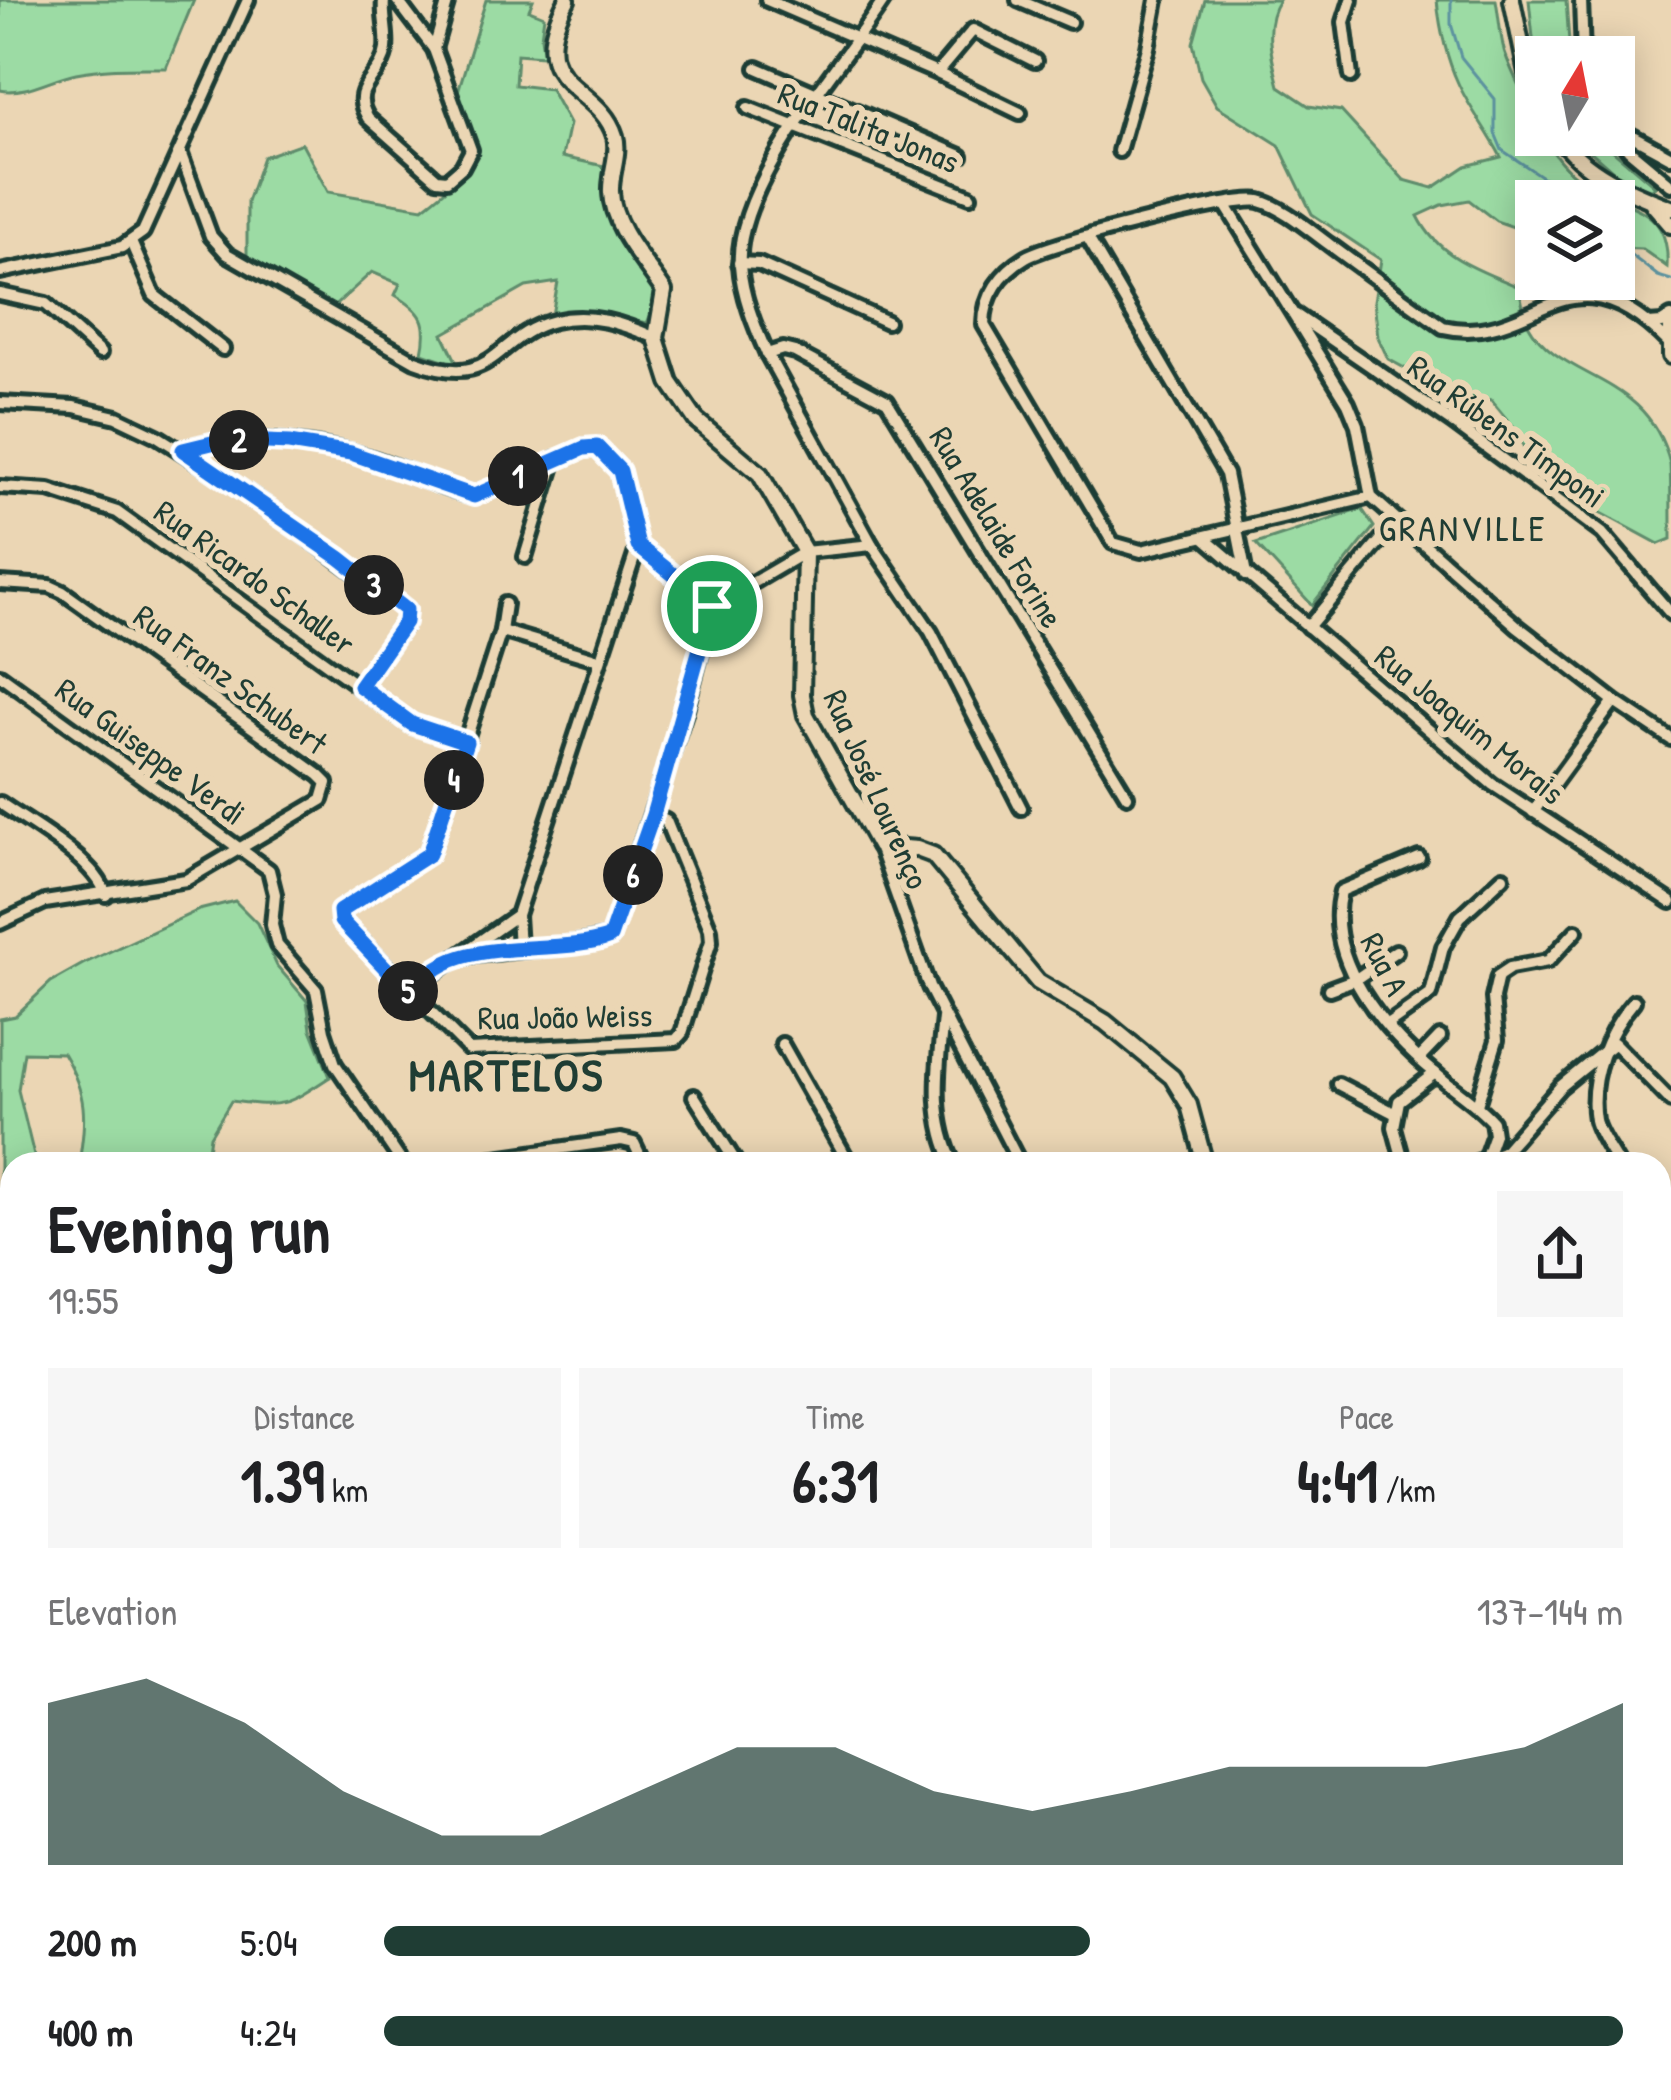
<!DOCTYPE html>
<meta charset="utf-8">
<style>
body{margin:0;font-family:"Patrick Hand",sans-serif;background:#f6f6f6;color:#202124;height:100vh;display:flex;flex-direction:column;font-size:45px;white-space:nowrap}
*{box-sizing:border-box;margin:0}
p{font-size:39px;color:#757577}
.icon{flex:none;width:66px;height:66px;fill:none;stroke:currentColor;stroke-width:2;stroke-linecap:round;stroke-linejoin:round}
.map{position:relative;flex:1;overflow:hidden}
.side{position:absolute;left:0px;top:1152px;width:1671px;height:948px;display:flex;flex-direction:column;background:#fff;border-radius:36px 36px 0 0;box-shadow:0 6px 30px #0003}
.side>*{flex:none}
.needle{width:78px;rotate:10deg}
.buttons{position:absolute;left:1515px;top:36px;display:grid;gap:24px}
.buttons a{display:grid;place-items:center;width:120px;height:120px;border-radius:0px;background:#fff;box-shadow:0 6px 30px #0003;font-size:60px}
.pin{position:absolute;display:grid;place-items:center;width:102px;height:102px;color:#fff;margin:-51px;border:6px solid #fff;border-radius:50%;box-shadow:0 3px 12px #0007}
.km{position:absolute;width:60px;height:60px;margin:-30px;border-radius:50%;background:#222;color:#fff;font-size:33px;line-height:60px;text-align:center}
.round{display:grid;place-items:center;flex:none;width:126px;height:126px;border-radius:0px;background:#f6f6f6}
.headline{display:flex;align-items:center;justify-content:space-between;height:204px;padding:0 48px}
h1{font-size:66px;font-weight:800;line-height:90px}
.metrics{display:grid;grid-template-columns:repeat(3,1fr);gap:18px;height:204px;padding:12px 48px}
.metrics div{display:grid;align-content:center;border-radius:0px;background:#f6f6f6;text-align:center}
.metrics b{font-size:60px;font-weight:800}
.metrics small{font-size:33px;font-weight:400}
.metrics p{font-size:33px}
.chart{height:336px;padding:24px 48px}
.chart p{display:flex;justify-content:space-between}
.chart svg{width:100%;height:216px;margin-top:12px;fill:#1f3d34;opacity:.7}
ul{padding:0 48px;list-style:none;font-size:39px}
li{display:grid;grid-template-columns:192px 144px 1fr;align-items:center;height:90px}
li i{height:30px;border-radius:15px;background:#1f3d34}
.map>svg:first-child{display:block}
</style>
<div class="map">
<svg width="1671" height="2100" viewBox="0 0 1671 2100">
<rect width="100%" height="100%" fill="#ebd6b4"/>
<filter id="ink" filterUnits="userSpaceOnUse"><feTurbulence type="fractalNoise" baseFrequency=".00833" numOctaves="2"/><feDisplacementMap in="SourceGraphic" scale="24" xChannelSelector="R" yChannelSelector="G"/><feConvolveMatrix kernelMatrix="1 2 1 2 8 2 1 2 1" color-interpolation-filters="sRGB"/></filter>
<g filter="url(#ink)">
<path fill="#e5cec5" d="M 1659,1889 L 1671,1902 L 1671,2100 L 1265,2100 L 1275,2088 L 1659,2088 Z"/>
<g fill="#9cdba4" stroke="#5e8c6c" stroke-width="3">
<path d="M 0,0 L 194,0 L 166,68 C 135,68 106,67 76,73 C 51,78 26,95 0,90 Z"/>
<path d="M 486,0 L 533,0 L 529,10 L 544,16 L 541,37 L 544,56 L 517,54 L 515,85 L 550,89 L 569,124 L 562,157 L 604,166 C 603,176 601,187 602,197 C 607,230 639,267 660,292 L 647,323 L 591,313 L 552,315 L 558,282 L 526,287 L 443,334 L 458,365 L 422,353 C 429,321 422,311 395,295 L 400,284 L 372,272 L 329,311 L 247,256 L 247,202 L 263,157 L 302,143 L 328,192 L 423,208 C 445,191 462,178 475,153 L 455,101 Z"/>
<path d="M 1205,0 L 1279,0 C 1262,26 1272,58 1279,86 L 1309,106 L 1341,111 L 1404,180 L 1433,188 L 1466,166 L 1501,157 C 1488,131 1469,108 1458,83 C 1446,57 1440,28 1437,0 L 1496,0 C 1499,17 1500,34 1504,50 C 1511,74 1536,115 1536,135 L 1542,135 C 1552,152 1564,168 1580,180 C 1619,211 1671,200 1667,267 L 1642,249 L 1614,248 L 1614,201 L 1536,201 L 1536,235 L 1496,221 L 1469,200 L 1442,205 L 1418,216 C 1438,257 1478,270 1519,287 C 1522,299 1523,314 1528,324 C 1560,383 1647,371 1670,464 C 1671,486 1671,515 1671,539 L 1659,544 L 1596,510 L 1533,466 L 1515,429 L 1491,400 L 1452,394 L 1388,359 L 1378,337 L 1374,301 L 1381,260 L 1312,214 L 1279,145 L 1217,106 L 1201,78 L 1193,43 Z"/>
<path d="M 1529,0 L 1566,0 L 1570,57 L 1536,57 L 1536,66 Z"/>
<path d="M 1572,135 L 1602,135 L 1610,148 L 1655,186 L 1648,193 L 1614,172 Z"/>
<path d="M 1362,509 L 1374,527 L 1312,605 L 1256,544 Z"/>
<path d="M 235,901 L 257,923 L 277,966 L 307,1001 L 311,1029 L 330,1077 C 286,1106 284,1108 231,1101 L 210,1136 L 206,1164 L 79,1164 C 86,1117 88,1095 63,1053 L 24,1052 L 18,1090 L 36,1164 L 12,1164 L 12,1284 L 0,1294 L 0,1019 L 15,1016 L 51,982 L 83,964 L 199,910 Z"/>
</g>
<g fill="none" stroke-linecap="round" stroke-linejoin="round">
<g stroke="#5d939f" stroke-width="3">
<path d="M 1451,0 L 1451,24 L 1461,57 L 1495,99 L 1495,133 L 1502,150 L 1578,201"/>
<path d="M 1614,242 L 1658,276 L 1671,280"/>
</g>
<g stroke="#1f3d34" stroke-width="20">
<g id="street">
<path d="M 384,0 C 382,16 388,33 386,49 C 382,79 348,86 368,118 L 437,179 L 447,180 L 462,167 L 471,150 L 434,49 L 397,0"/>
<path d="M 767,0 L 937,73 L 1020,113"/>
<path d="M 884,0 C 842,65 734,185 740,265 C 742,295 755,327 767,354 L 872,545 L 931,632 L 1021,808"/>
<path d="M 1018,0 L 1070,22"/>
<path d="M 1351,0 L 1344,22 L 1351,76"/>
<path d="M 1581,0 L 1583,57"/>
<path d="M 434,49 L 448,0"/>
<path d="M 757,68 L 961,156"/>
<path d="M 937,73 L 973,30 L 1035,61"/>
<path d="M 748,108 L 970,196"/>
<path d="M 1616,127 L 1671,157"/>
<path d="M 1614,131 L 1629,150 L 1671,185"/>
<path d="M 1119,151 L 1148,48 L 1157,0"/>
<path d="M 180,152 L 211,236 L 227,254 L 415,361 C 497,392 493,336 554,321 C 590,312 624,324 656,338"/>
<path d="M 1225,204 L 1348,403 L 1357,425 L 1371,497 L 1517,626 L 1614,701 L 1671,739"/>
<path d="M 1088,238 L 1226,474 L 1246,575"/>
<path d="M 131,242 L 154,295 L 223,349"/>
<path d="M 739,263 L 759,264 L 887,322"/>
<path d="M 0,272 L 122,247 L 143,232 L 248,0"/>
<path d="M 0,294 L 46,304 L 100,353"/>
<path d="M 1296,315 L 1452,422 L 1602,533 L 1671,614"/>
<path d="M 1649,324 L 1662,323 L 1671,317"/>
<path d="M 767,354 L 783,349 L 795,352 L 887,401 L 1127,796"/>
<path d="M 0,403 L 74,407 L 117,417 L 157,436 L 255,498 L 406,610 L 405,623 L 360,686"/>
<path d="M 183,450 C 237,430 332,443 386,463 C 415,474 443,490 474,496 L 584,448 L 597,447 L 620,471 L 638,546 L 713,606"/>
<path d="M 0,487 L 49,490 L 117,512 L 412,725 L 467,742"/>
<path d="M 1371,497 L 1141,551 L 1113,543 L 984,325 C 984,296 1001,272 1026,257 C 1049,243 1238,195 1260,201 C 1285,208 1309,230 1330,245 C 1368,273 1405,300 1443,327 C 1535,349 1566,238 1669,343"/>
<path d="M 1205,538 L 1492,784 L 1671,902"/>
<path d="M 525,557 L 555,459"/>
<path d="M 0,583 L 50,586 L 63,592 L 319,775 L 327,783 L 322,800 L 186,880 L 45,902 L 0,923"/>
<path d="M 505,604 L 501,631 L 429,854 L 340,911 L 341,921 L 469,1050 L 676,1040 L 682,1033 L 711,941 L 710,929 L 666,821 L 653,815"/>
<path d="M 1308,627 L 1396,522"/>
<path d="M 501,631 L 599,660"/>
<path d="M 0,675 L 269,870 L 275,894 L 272,925 L 277,945 L 316,990 L 324,1031 L 335,1064 L 403,1164"/>
<path d="M 0,803 C 31,825 95,859 106,895"/>
<path d="M 1533,812 L 1614,701"/>
<path d="M 879,846 L 929,987 L 1020,1164"/>
<path d="M 1419,858 L 1341,891 C 1323,960 1385,1032 1435,1073 C 1454,1090 1475,1102 1492,1121 L 1494,1134 L 1484,1162"/>
<path d="M 517,915 L 519,948"/>
<path d="M 457,957 L 569,945 L 610,937 L 685,713 L 713,606 L 805,552 L 872,545"/>
<path d="M 1329,989 L 1356,979 L 1396,951"/>
<path d="M 414,998 L 420,983 L 517,915 L 638,546"/>
<path d="M 943,1018 C 938,1068 930,1117 954,1164"/>
<path d="M 1387,1025 L 1431,994 L 1443,947 L 1460,917 L 1503,877"/>
<path d="M 782,1044 L 850,1164"/>
<path d="M 1419,1059 L 1440,1037"/>
<path d="M 1338,1084 L 1396,1114"/>
<path d="M 694,1096 L 737,1164"/>
<path d="M 1477,1105 L 1497,1040 L 1493,998 L 1498,976 L 1510,968 L 1548,961 L 1576,931"/>
<path d="M 453,1164 L 621,1140 L 634,1143 L 644,1164"/>
<path d="M 1404,1164 L 1394,1127 L 1399,1101 L 1435,1073"/>
<path d="M 1472,1164 L 1503,1152 L 1560,1087 L 1614,1043 L 1671,1101"/>
<path d="M 1618,1164 C 1611,1151 1598,1134 1595,1120 C 1588,1077 1608,1031 1634,1001"/>
<path d="M 1659,1214 L 1671,1229"/>
<path d="M 1659,1242 L 1671,1231"/>
<path d="M 1659,1544 L 1671,1528"/>
<path d="M 0,1564 L 12,1558"/>
<path d="M 1659,1696 L 1671,1684"/>
<path d="M 1659,1799 L 1671,1760"/>
<path d="M 1659,1825 L 1662,1830 L 1671,1822"/>
<path d="M 0,1853 L 12,1854"/>
<path d="M 0,2067 L 12,2065"/>
<path d="M 1659,2080 L 1671,2068"/>
<path d="M 61,2088 L 62,2100"/>
<path d="M 181,2088 L 181,2100"/>
<path d="M 287,2088 L 288,2100"/>
<path d="M 381,2088 L 382,2100"/>
<path d="M 1190,2088 L 1195,2100"/>
<path d="M 504,2100 L 511,2088"/>
<path d="M 702,2100 L 758,2088"/>
<path d="M 1630,2100 L 1671,2086"/>
</g>
</g>
<g stroke="#1f3d34" stroke-width="22">
<g id="secondary">
<path d="M 567,0 C 520,87 599,83 615,136 C 620,154 610,173 611,192 C 612,227 645,262 664,291 L 656,338 L 670,382 L 696,420 L 760,474 L 805,552 L 802,695 L 806,715 L 879,846 L 917,849 L 933,855 L 1038,982 L 1105,1022 L 1172,1077 L 1189,1105 L 1205,1164"/>
<path d="M 1512,0 L 1527,73 L 1536,96"/>
<path d="M 1558,135 C 1582,172 1631,193 1671,208"/>
<path d="M 1653,204 L 1671,225"/>
<path d="M 1671,326 L 1671,356"/>
<path d="M 1659,1344 L 1671,1337"/>
<path d="M 1659,1379 L 1671,1377"/>
<path d="M 1659,1399 L 1671,1389"/>
<path d="M 0,1754 L 12,1753"/>
<path d="M 0,1787 L 12,1786"/>
<path d="M 0,1960 L 12,1960"/>
<path d="M 945,2088 L 960,2100"/>
<path d="M 1254,2100 L 1262,2088"/>
</g>
</g>
<use href="#street" stroke="#ebd6b4" stroke-width="10"/>
<use href="#secondary" stroke="#ebd6b4" stroke-width="14"/>
</g>
</g>
<g fill="none" stroke-linecap="round" stroke-linejoin="round" filter="url(#ink)">
<g stroke="#fff" stroke-width="24">
<path id="route" d="M 224,440 L 289,443 L 351,453 L 474,496 L 584,448 L 597,447 L 620,471 L 638,546 L 712,606 L 653,815 L 610,937 C 556,959 438,929 414,998 L 341,921 L 340,911 L 429,854 L 466,742 L 412,724 L 360,686 L 405,622 L 406,610 L 340,558 L 183,450 Z"/>
</g>
<use href="#route" stroke="#1a73e8" stroke-width="15"/>
</g>
<g text-anchor="middle" dominant-baseline="central" stroke-width="12" stroke-linejoin="round" paint-order="stroke">
<g font-size="33" fill="#1f3d34" stroke="#ebd6b4">
<text transform="translate(869 127) rotate(22)">Rua Talita Jonas</text>
<text transform="translate(1507 431) rotate(36)">Rua Rúbens Timponi</text>
<text transform="translate(997 527) rotate(59)">Rua Adelaide Forine</text>
<text transform="translate(255 577) rotate(36)">Rua Ricardo Schaller</text>
<text transform="translate(231 679) rotate(36)">Rua Franz Schubert</text>
<text transform="translate(1470 724) rotate(39)">Rua Joaquim Morais</text>
<text transform="translate(151 751) rotate(36)">Rua Guiseppe Verdi</text>
<text transform="translate(877 789) rotate(66)">Rua José Lourenço</text>
<text transform="translate(1385 964) rotate(63)">Rua A</text>
<text transform="translate(565 1016) rotate(-1)">Rua João Weiss</text>
</g>
<g font-size="36" letter-spacing="3" fill="#1f3d34" stroke="#ebd6b4">
<text x="1463" y="527">GRANVILLE</text>
</g>
<g font-size="45" font-weight="bold" letter-spacing="3" fill="#1f3d34" stroke="#ebd6b4">
<text x="507" y="1074">MARTELOS</text>
</g>
</g>
</svg>
<div class="buttons">
<a><svg class="needle" viewBox="-14 -14 28 28"><path d="M0-13l5 13h-10z" fill="#e53935"/><path d="M0 13l5-13h-10z" fill="#757577"/></svg></a>
<a><svg class="icon" aria-label="layers" viewBox="0 0 24 24"><path d="M12 4l9 5-9 5-9-5zM3 14l9 5 9-5"/></svg></a>
</div>
<div class="pin" style="left:712px;top:606px;background:#1e9e55"><svg class="icon" aria-label="arrive" viewBox="0 0 24 24"><path d="M6 21V4h12l-3 4 3 4H6"/></svg></div>
<b class="km" style="left:518px;top:476px">1</b>
<b class="km" style="left:239px;top:440px">2</b>
<b class="km" style="left:374px;top:585px">3</b>
<b class="km" style="left:454px;top:780px">4</b>
<b class="km" style="left:408px;top:991px">5</b>
<b class="km" style="left:633px;top:875px">6</b>
<section class="side">
<div class="headline"><div><h1>Evening run</h1><p>19:55</p></div><a class="round"><svg class="icon" aria-label="share" viewBox="0 0 24 24"><path d="M12 15V3M7 8l5-5 5 5M5 13v7h14v-7"/></svg></a></div>
<div class="metrics">
<div><p>Distance</p><b>1.39<small> km</small></b></div>
<div><p>Time</p><b>6:31</b></div>
<div><p>Pace</p><b>4:41<small> /km</small></b></div>
</div>
<div class="chart"><p><span>Elevation</span>137–144 m</p>
<svg viewBox="0 0 160 44" preserveAspectRatio="none"><path d="M0 44V11L10 6L20 15L30 29L40 38L50 38L60 29L70 20L80 20L90 29L100 33L110 29L120 24L130 24L140 24L150 20L160 11V44z"/></svg>
</div>
<ul>
<li><b>200 m</b>5:04<i style="width:57%"></i></li>
<li><b>400 m</b>4:24<i style="width:100%"></i></li>
</ul>
</section>
</div>
